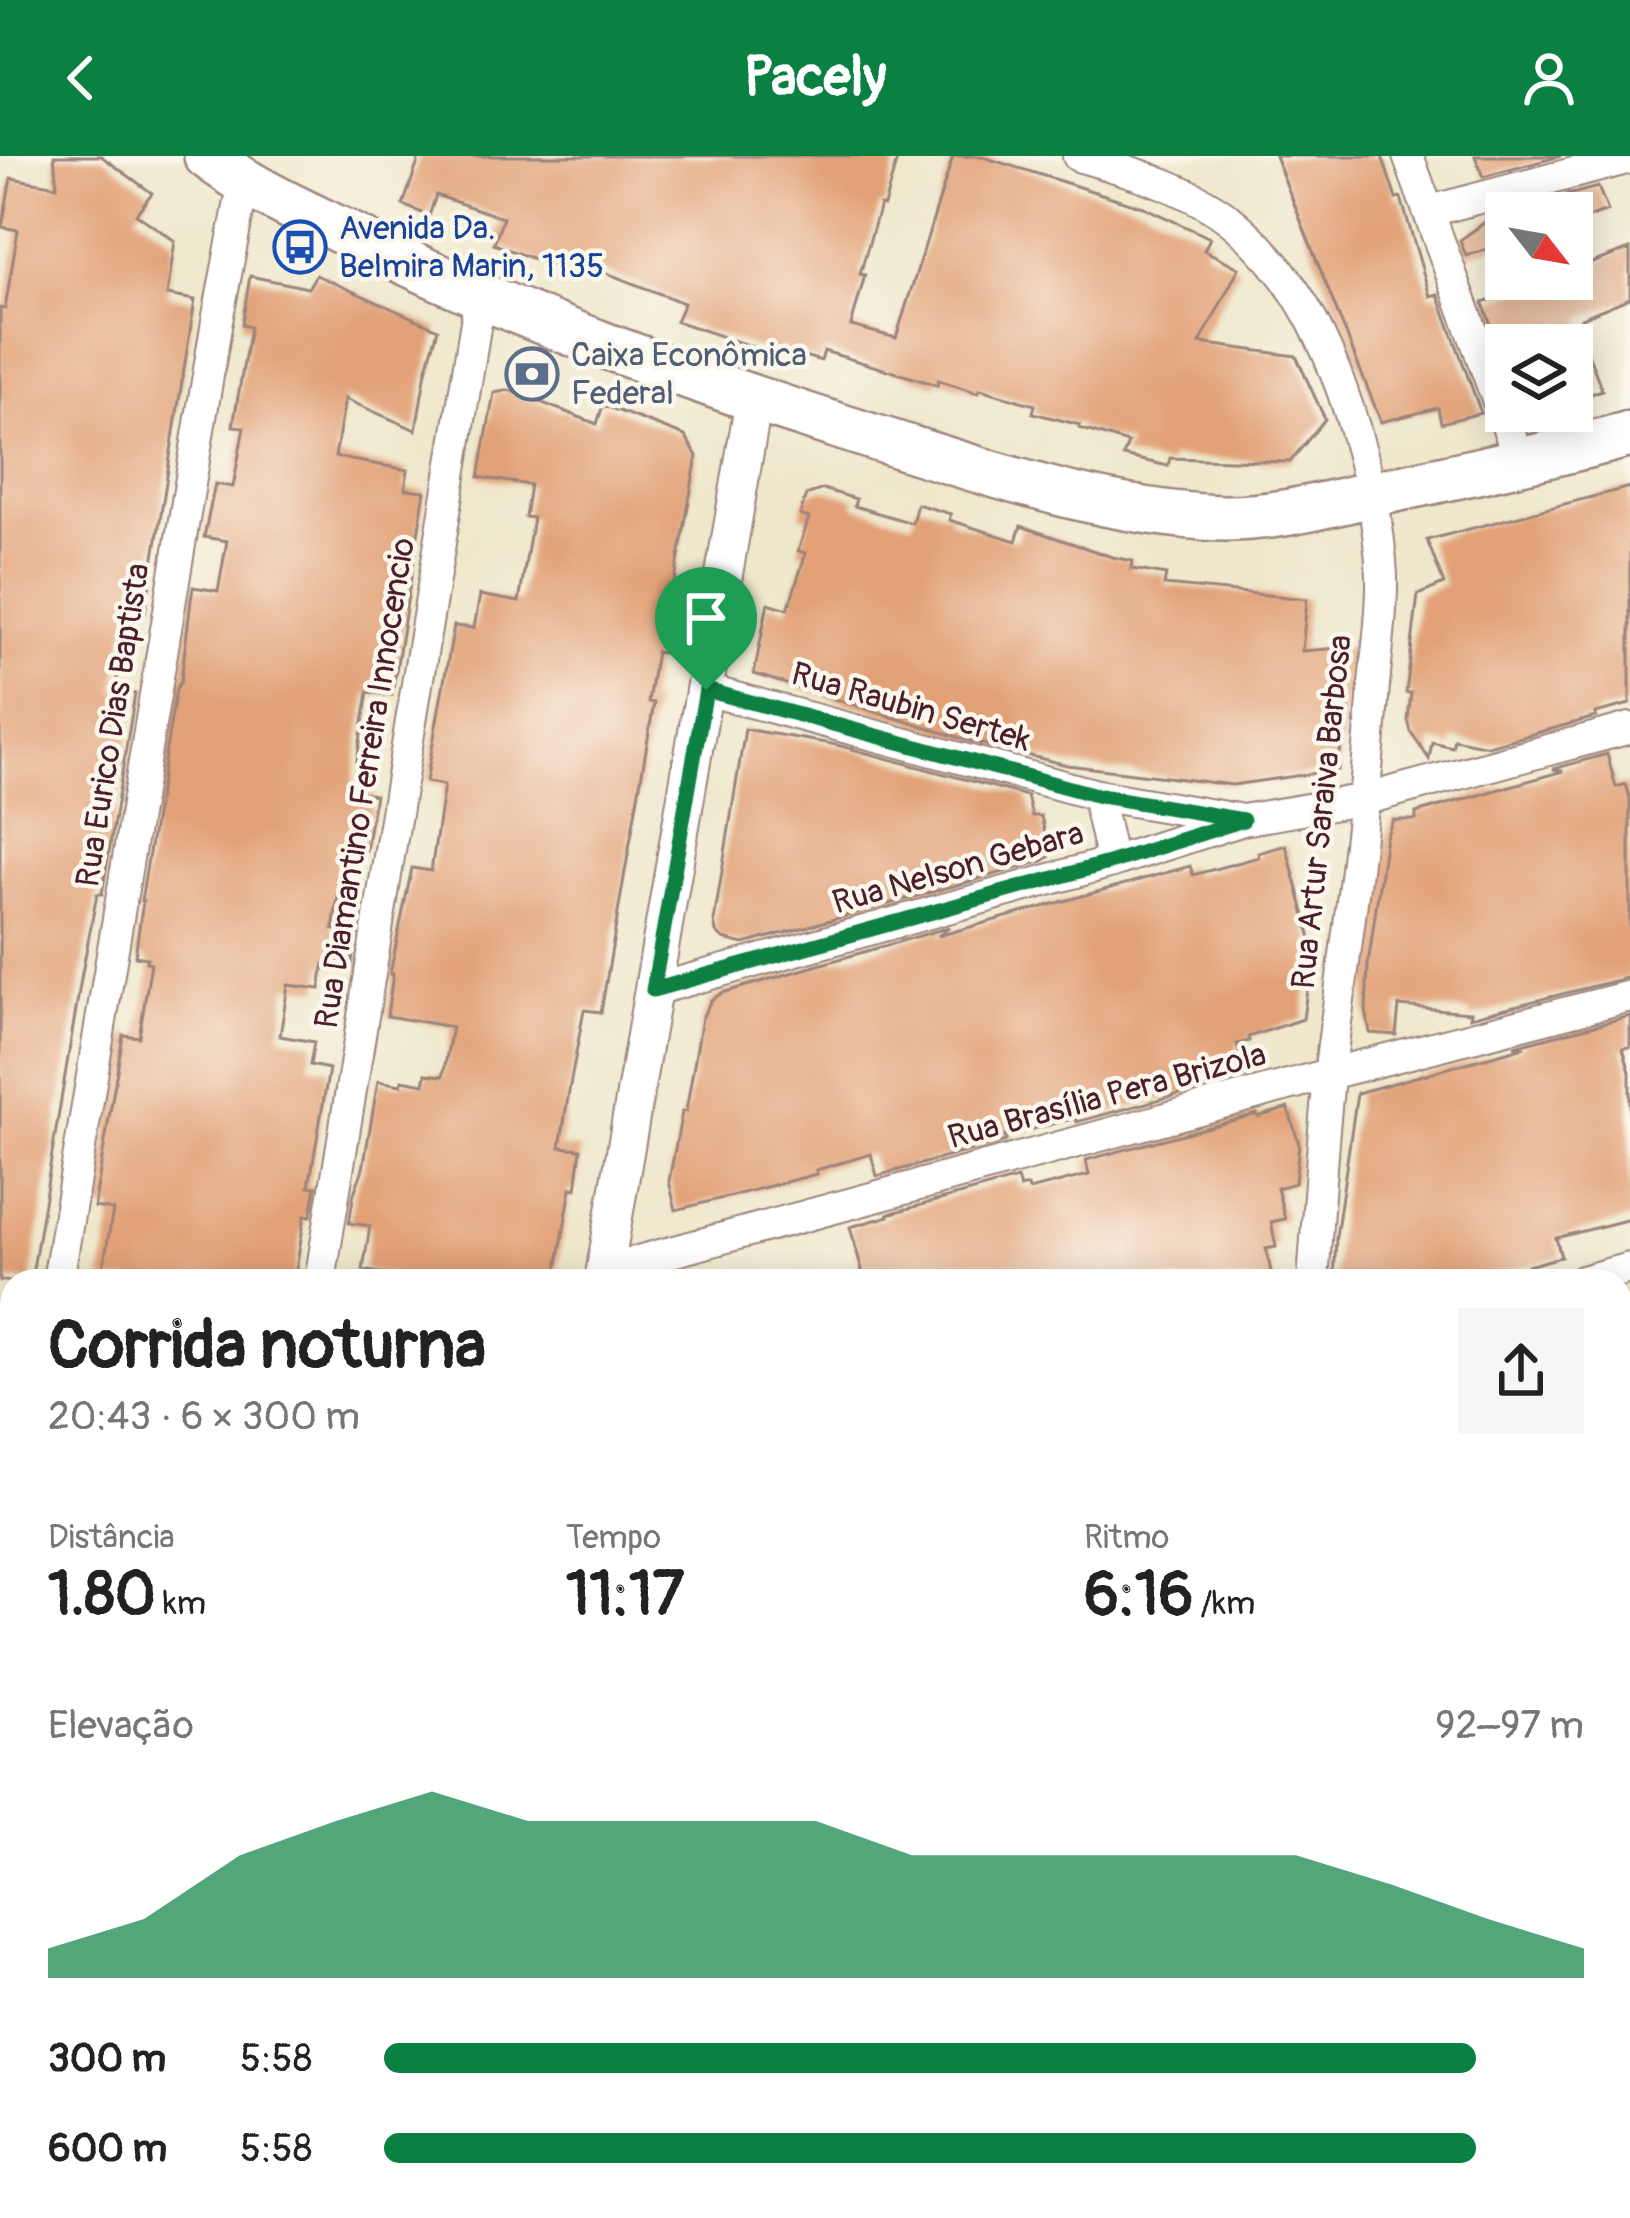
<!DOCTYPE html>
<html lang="pt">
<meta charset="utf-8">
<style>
body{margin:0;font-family:Pangolin,sans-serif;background:#f6f6f6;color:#222;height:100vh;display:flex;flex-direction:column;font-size:45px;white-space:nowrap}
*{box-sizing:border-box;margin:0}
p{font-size:39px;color:#767676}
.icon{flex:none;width:66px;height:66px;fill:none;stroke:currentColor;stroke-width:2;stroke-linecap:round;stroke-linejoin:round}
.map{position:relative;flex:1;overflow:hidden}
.details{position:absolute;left:0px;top:1113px;width:1632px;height:951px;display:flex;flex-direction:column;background:#fff;border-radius:36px 36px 0 0;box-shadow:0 6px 30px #0003}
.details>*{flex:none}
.needle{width:78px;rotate:121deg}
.buttons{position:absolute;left:1485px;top:36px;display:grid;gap:24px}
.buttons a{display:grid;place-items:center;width:108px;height:108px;border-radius:0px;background:#fff;box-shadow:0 6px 30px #0003;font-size:60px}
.pin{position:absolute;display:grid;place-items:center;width:102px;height:102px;color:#fff;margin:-123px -51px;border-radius:50% 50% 50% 0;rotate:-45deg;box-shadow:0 0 12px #0007}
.pin .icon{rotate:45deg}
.round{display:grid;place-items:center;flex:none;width:126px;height:126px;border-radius:0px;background:#f6f6f6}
.head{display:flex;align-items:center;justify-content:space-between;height:204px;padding:0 48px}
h1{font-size:66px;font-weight:700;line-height:90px}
.stats{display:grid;grid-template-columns:repeat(3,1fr);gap:18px;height:204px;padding:12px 48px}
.stats div{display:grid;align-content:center}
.stats b{font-size:60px;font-weight:700}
.stats small{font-size:33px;font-weight:400}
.stats p{font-size:33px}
.chart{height:336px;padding:24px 48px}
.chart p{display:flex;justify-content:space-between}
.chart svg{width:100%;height:216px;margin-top:12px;fill:#0b8043;opacity:.7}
ul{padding:0 48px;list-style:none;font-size:39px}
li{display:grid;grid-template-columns:192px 144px 1fr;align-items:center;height:90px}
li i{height:30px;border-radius:15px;background:#0b8043}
header{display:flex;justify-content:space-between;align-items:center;height:156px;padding:0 48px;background:#0b8043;color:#fff;font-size:54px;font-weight:700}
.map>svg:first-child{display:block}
</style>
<header><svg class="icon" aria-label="back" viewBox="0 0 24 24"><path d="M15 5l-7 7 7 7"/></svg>Pacely<svg class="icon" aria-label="person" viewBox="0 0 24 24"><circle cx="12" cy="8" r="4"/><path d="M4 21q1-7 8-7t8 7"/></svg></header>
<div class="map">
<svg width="1630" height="2062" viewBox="0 0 1630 2062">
<rect width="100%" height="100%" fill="#fbf7ec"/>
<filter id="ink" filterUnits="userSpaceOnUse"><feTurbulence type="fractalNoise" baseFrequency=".00833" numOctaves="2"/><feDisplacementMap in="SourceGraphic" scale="24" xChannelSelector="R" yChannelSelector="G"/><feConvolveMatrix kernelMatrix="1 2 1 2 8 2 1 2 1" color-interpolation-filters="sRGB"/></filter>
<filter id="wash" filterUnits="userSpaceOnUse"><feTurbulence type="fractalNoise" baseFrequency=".004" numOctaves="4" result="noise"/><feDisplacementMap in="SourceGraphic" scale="48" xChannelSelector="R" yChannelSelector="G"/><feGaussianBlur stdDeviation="2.7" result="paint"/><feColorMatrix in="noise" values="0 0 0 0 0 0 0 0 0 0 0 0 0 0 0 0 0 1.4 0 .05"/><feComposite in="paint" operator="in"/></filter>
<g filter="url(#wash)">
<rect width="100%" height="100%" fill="#efe8cc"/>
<path fill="#8bdb9a" stroke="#6a7d62" stroke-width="3" d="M 1630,1162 L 1630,1293 L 1620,1296 L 1620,1165 Z"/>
<g id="blocks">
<g fill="#e2a177">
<path d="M 54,0 L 101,0 L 152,37 L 136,58 L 175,85 L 167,139 L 195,144 L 145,458 L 129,456 L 117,523 L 115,535 L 135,538 L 102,738 L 97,738 L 82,817 L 31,1125 L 0,1125 L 0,152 L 5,153 L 18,74 L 2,71 L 11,22 L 57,30 Z"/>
<path d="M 420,0 L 898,0 L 884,50 L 880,49 L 860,118 L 865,119 L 851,170 L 896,182 L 953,0 L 980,0 L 1143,51 L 1210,82 L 1204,94 L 1239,112 L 1200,187 L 1296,200 L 1325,263 L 1290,306 L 1170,302 L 1168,310 L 1123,300 L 1128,287 L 1079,272 L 1080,269 L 1033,257 L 1035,249 L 980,233 L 978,237 L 938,224 L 937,229 L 824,195 L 821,205 L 780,193 L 777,199 L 676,165 L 684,147 L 591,111 L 586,123 L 494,88 L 503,62 L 436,39 L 429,60 L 403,49 Z"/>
<path d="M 1275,0 L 1382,0 L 1396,43 L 1401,42 L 1430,140 L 1438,138 L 1481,257 L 1441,267 L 1438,252 L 1381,266 Z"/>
<path d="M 1475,0 L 1561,0 L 1483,21 Z"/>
<path d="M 1598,31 L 1608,55 L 1572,67 L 1572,57 L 1506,57 L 1506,87 L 1466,100 L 1460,84 L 1498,57 Z"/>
<path d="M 1630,93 L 1630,142 L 1581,162 L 1583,168 L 1578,171 L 1602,234 L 1572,245 L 1572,189 L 1498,189 L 1483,147 L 1548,123 L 1572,123 L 1572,114 Z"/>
<path d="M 316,119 L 438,173 L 426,215 L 416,274 L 345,243 L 335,301 L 408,314 L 405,333 L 425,335 L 392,539 L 368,536 L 352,635 L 375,639 L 366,694 L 346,690 L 333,773 L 357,777 L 351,812 L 324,808 L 320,833 L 288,829 L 280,880 L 314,886 L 310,909 L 329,913 L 309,1030 L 316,1031 L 311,1060 L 305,1059 L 294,1125 L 101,1125 L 113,1054 L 94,1051 L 123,879 L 139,881 L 151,807 L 146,806 L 147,802 L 135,800 L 143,745 L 141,745 L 176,533 L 181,525 L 191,444 L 193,431 L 218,435 L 227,385 L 204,381 L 215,328 L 233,331 L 244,271 L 233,270 L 250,171 L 242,169 L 250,120 L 308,132 Z"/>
<path d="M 509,234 L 597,268 L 603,249 L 685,280 L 697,300 L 662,497 L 656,496 L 648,546 L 654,547 L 601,856 L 584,854 L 569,935 L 560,991 L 581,993 L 576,1033 L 571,1032 L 555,1125 L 422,1125 L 363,1114 L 370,1070 L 349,1067 L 354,1037 L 363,1013 L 378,925 L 401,929 L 402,924 L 424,928 L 426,918 L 443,920 L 452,871 L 387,860 L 393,818 L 390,818 L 412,712 L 431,715 L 444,629 L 426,626 L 454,470 L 474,472 L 480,439 L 519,446 L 533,362 L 525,361 L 530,329 L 479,321 L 494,237 Z"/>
<path d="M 1630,331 L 1630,548 L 1595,557 L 1596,561 L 1488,590 L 1454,583 L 1452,591 L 1432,586 L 1429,603 L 1411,576 L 1408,564 L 1411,537 L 1406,537 L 1418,439 L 1444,428 L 1427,384 Z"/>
<path d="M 823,333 L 856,343 L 854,350 L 912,367 L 917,348 L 951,358 L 949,364 L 1016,385 L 1021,370 L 1112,401 L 1133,405 L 1132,413 L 1166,419 L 1164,429 L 1307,443 L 1302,495 L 1353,491 L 1338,614 L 1232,629 L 1067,609 L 970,585 L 754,518 L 768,447 L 788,453 L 806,397 L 798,395 L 809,362 L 800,359 L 806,339 Z"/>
<path d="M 745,573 L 837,589 L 1027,640 L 1032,660 L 1041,660 L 1050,700 L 1043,705 L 744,788 L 723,783 L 716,776 L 714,765 Z"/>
<path d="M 1607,598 L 1616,631 L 1626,628 L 1630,642 L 1630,821 L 1470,861 L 1471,856 L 1399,850 L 1396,879 L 1370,877 L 1366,854 L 1368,809 L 1386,681 L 1393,664 L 1416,664 L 1416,657 L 1563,615 L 1553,613 Z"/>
<path d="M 1286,689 L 1313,790 L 1303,863 L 1248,881 L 1249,885 L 1237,888 L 1246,920 L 1077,966 L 1076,962 L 1005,980 L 1006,985 L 877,1020 L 871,998 L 816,1014 L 817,1018 L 676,1054 L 669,1025 L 682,956 L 686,955 L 702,862 L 711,844 L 722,837 L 950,771 L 938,780 L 1190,710 L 1193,719 L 1259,701 L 1258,697 Z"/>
<path d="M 1630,860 L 1630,891 L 1623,892 L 1630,916 L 1630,1063 L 1556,1082 L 1561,1101 L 1473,1125 L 1334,1125 L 1336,1081 L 1357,937 L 1525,891 L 1514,890 Z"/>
<path d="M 1288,952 L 1299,988 L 1295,1027 L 1277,1032 L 1285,1063 L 1271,1066 L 1276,1091 L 1266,1093 L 1273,1125 L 865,1125 L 850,1071 L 889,1060 L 888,1058 L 1017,1023 L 1020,1032 L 1028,1030 L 1029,1034 L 1089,1019 L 1086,1004 L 1257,958 L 1258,961 Z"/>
</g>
</g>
</g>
<g filter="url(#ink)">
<use href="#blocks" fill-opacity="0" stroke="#9c847c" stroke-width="3"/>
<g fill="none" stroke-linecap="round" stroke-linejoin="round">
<g stroke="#9c847c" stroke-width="34">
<g id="minor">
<path d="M 1078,0 C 1130,15 1192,32 1235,68 C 1257,87 1279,111 1295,136 C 1342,207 1378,335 1382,420 C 1383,456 1377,493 1374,529 C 1366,647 1350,763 1334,881 C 1323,962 1319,1044 1313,1125"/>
<path d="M 1408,0 L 1521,308"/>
<path d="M 1430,55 L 1630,2"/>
<path d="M 706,534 L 1097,639 L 1237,663"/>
<path d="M 1097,639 L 1112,706"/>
<path d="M 653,834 L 1112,706 L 1243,664 L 1366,643 L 1630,572"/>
<path d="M 605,1114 L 1329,918 L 1630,840"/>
<path d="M 58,1125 L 217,165 L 244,25"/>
<path d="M 320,1125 L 480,141"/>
<path d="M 1582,1125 L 1630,1112"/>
<path d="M 1620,1349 L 1630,1346"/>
<path d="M 0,1482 L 12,1408"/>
<path d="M 1620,1488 L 1630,1491"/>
<path d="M 0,1592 L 12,1594"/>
<path d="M 1620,1757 L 1630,1759"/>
<path d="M 0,1859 L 12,1861"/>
<path d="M 0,1960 L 12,1947"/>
<path d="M 1620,2025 L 1630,2028"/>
<path d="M 657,2052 L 696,2062"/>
<path d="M 1174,2062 L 1175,2052"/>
</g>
</g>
<g stroke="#9c847c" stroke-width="40">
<g id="tertiary">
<path d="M 603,1125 L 754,243"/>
<path d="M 295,2062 L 305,2052"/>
</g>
</g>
<g stroke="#9c847c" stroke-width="50">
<path id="primary" d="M 207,0 C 250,33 301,55 350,79 C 518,163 697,226 876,282 C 989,317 1102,357 1221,362 C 1274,363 1322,349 1373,338 C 1459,319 1545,301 1630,278"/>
</g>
<use href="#minor" stroke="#fff" stroke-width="30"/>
<use href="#tertiary" stroke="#fff" stroke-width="36"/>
<use href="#primary" stroke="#fff" stroke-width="45"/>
</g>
</g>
<g fill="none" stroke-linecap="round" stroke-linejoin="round" filter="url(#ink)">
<g stroke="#fff" stroke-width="24">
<path id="route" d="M 706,534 L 1096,639 L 1243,664 L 1112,706 L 653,834 Z"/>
</g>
<use href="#route" stroke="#0b8043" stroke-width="15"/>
</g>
<defs>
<g id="bus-ring" transform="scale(2.7)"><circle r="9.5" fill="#fbf7ec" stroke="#1a4fb4" stroke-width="1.5"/><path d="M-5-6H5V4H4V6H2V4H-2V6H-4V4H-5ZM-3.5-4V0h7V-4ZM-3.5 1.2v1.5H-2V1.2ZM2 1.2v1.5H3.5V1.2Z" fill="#1a4fb4"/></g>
<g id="bank-ring" transform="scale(2.7)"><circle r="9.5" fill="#fbf7ec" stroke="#5c6f8a" stroke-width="1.5"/><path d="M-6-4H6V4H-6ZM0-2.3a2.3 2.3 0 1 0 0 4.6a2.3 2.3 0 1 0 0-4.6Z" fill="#5c6f8a"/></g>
</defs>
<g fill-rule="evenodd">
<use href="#bus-ring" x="300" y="91"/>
<use href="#bank-ring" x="532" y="218"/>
</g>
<g text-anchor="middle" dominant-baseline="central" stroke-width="9" stroke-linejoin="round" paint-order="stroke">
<g font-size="33" fill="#164399" stroke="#fbf7ec" text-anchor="start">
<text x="339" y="72">Avenida Da.<tspan x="339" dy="38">Belmira Marin, 1135</tspan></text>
</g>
<g font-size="33" fill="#4e5e75" stroke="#fbf7ec" text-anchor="start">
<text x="571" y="199">Caixa Econômica<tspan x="571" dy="38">Federal</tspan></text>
</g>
<g font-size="33" fill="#4a1f2b" stroke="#fbf7ec">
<text transform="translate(911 551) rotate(16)">Rua Raubin Sertek</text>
<text transform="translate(113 569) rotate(-81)">Rua Eurico Dias Baptista</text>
<text transform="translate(365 627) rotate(-81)">Rua Diamantino Ferreira Innocencio</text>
<text transform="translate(1322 656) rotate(-84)">Rua Artur Saraiva Barbosa</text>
<text transform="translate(958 712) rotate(-16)">Rua Nelson Gebara</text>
<text transform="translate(1107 940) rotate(-15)">Rua Brasília Pera Brizola</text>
</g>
</g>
</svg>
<div class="buttons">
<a><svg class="needle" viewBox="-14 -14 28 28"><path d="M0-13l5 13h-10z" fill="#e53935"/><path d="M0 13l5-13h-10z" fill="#767676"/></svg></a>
<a><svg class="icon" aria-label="layers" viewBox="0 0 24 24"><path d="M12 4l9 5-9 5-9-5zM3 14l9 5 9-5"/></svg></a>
</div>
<div class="pin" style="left:706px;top:534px;background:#1e9e55"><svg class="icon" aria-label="arrive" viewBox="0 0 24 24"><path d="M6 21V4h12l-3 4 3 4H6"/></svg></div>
<section class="details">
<div class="head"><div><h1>Corrida noturna</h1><p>20:43 · 6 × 300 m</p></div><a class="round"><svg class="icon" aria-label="share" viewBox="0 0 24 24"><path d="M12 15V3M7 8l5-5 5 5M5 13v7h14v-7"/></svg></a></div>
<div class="stats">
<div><p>Distância</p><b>1.80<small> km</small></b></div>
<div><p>Tempo</p><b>11:17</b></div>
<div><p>Ritmo</p><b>6:16<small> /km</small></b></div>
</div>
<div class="chart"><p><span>Elevação</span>92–97 m</p>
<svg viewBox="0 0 160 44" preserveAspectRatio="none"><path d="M0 44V38L10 32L20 19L30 12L40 6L50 12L60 12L70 12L80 12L90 19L100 19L110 19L120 19L130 19L140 25L150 32L160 38V44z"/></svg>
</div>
<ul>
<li><b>300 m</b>5:58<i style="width:91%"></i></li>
<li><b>600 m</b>5:58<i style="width:91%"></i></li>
</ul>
</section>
</div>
